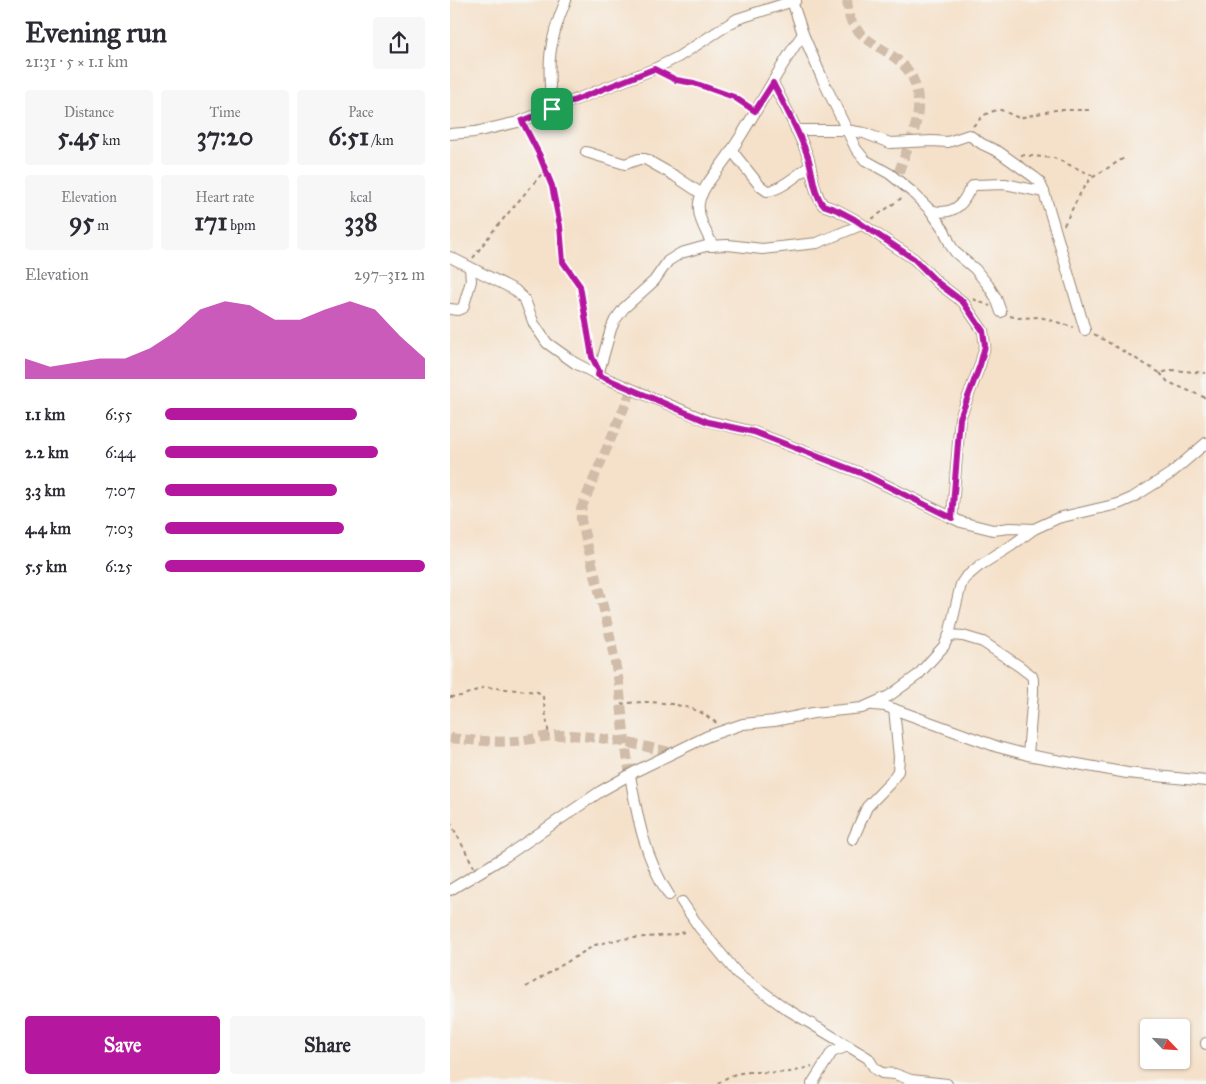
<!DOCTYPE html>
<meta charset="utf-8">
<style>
body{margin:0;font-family:"IM FELL Great Primer",serif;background:#f7f7f7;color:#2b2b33;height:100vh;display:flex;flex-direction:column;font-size:19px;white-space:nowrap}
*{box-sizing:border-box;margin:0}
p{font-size:16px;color:#7c7c81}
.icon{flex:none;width:28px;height:28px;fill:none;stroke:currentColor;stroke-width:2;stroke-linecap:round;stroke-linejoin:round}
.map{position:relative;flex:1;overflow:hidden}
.panel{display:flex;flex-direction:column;background:#fff;width:450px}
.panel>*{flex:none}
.needle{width:32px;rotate:115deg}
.buttons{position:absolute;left:690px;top:1019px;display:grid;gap:10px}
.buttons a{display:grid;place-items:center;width:50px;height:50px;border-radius:5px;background:#fff;box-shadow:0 1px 4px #0004;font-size:25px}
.pin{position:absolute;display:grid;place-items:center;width:42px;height:42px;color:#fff;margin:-21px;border-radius:10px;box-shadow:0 2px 8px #0006}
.round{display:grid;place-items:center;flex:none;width:52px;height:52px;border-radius:5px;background:#f7f7f7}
.summary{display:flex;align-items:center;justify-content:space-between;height:85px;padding:0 25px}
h1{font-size:28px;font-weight:700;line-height:38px}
.metrics{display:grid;grid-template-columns:repeat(3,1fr);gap:8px;height:85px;padding:5px 25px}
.metrics div{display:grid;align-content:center;border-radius:5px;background:#f7f7f7;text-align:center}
.metrics b{font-size:25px;font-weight:700}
.metrics small{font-size:14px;font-weight:400}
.metrics p{font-size:14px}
.chart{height:140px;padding:10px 25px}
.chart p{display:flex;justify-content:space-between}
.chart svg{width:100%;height:90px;margin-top:5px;fill:#b5179e;opacity:.7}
.button{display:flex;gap:10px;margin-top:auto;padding:10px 25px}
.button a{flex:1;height:58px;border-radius:5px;background:#b5179e;color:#fff;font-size:20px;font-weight:700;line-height:58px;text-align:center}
.button a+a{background:#f7f7f7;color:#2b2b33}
ul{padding:0 25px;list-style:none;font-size:16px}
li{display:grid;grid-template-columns:80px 60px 1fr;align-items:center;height:38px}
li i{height:12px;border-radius:6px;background:#b5179e}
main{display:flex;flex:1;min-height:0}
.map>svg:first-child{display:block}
</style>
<main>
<section class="panel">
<div class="summary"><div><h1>Evening run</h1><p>21:31 · 5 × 1.1 km</p></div><a class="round"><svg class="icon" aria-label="share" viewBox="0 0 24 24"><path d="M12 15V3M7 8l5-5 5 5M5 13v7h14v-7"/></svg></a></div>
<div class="metrics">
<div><p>Distance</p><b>5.45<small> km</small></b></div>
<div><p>Time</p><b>37:20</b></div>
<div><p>Pace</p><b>6:51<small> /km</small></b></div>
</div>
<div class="metrics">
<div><p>Elevation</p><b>95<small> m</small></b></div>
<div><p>Heart rate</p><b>171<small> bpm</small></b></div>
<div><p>kcal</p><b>338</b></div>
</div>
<div class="chart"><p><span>Elevation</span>297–312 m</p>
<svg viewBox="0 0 160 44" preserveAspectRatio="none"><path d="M0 44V34L10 38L20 36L30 34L40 34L50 29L60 21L70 10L80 6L90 8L100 15L110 15L120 10L130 6L140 10L150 23L160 34V44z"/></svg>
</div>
<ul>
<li><b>1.1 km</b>6:55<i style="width:74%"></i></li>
<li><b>2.2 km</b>6:44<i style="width:82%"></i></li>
<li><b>3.3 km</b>7:07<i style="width:66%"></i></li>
<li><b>4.4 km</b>7:03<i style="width:69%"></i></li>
<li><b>5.5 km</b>6:25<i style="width:100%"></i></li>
</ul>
<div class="button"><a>Save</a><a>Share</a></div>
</section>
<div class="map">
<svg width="756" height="1084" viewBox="0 0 756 1084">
<rect width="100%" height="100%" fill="#f6f6f2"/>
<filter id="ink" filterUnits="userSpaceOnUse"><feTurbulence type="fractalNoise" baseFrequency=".02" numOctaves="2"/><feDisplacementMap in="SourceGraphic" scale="10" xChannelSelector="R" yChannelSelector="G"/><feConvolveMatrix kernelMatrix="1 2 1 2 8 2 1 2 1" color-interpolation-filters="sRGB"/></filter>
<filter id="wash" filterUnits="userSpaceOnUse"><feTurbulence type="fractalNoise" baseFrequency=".0096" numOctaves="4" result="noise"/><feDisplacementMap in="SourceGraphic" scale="20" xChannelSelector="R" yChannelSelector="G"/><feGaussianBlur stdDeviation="1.12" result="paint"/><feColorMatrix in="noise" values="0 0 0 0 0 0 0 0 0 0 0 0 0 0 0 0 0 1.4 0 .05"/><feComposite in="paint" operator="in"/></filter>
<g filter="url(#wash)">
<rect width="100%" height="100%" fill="#f5e1ca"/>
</g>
<g filter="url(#ink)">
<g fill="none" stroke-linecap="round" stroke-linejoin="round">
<g stroke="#d0bca8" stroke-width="10" stroke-dasharray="10 5" stroke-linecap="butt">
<path d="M 397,0 C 398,6 398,13 400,19 C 418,56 471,49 468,110 C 466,135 453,155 447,179"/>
<path d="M 0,738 C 22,740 43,743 65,741 C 83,740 100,734 118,735 C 154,737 190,745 224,753"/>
<path d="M 180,775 L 175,743 L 169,683 L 158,626 L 131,520 L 131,509 L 182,389"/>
</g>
<g stroke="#988674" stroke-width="12">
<g id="minor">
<path d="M 340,0 L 342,1 L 353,34 L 372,78 L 406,149 L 415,160 L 440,174 L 462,192 L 480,210 L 494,230 L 501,246 L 506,253 L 525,269 L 538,285 L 546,298 L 551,312"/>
<path d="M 323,83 C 335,107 349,131 358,157 C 363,172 363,192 373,205 L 387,210 L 404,219 L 464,259 L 488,283 L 513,302 L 533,331 L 535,346 L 530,365 L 510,418 L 502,518"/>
<path d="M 102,109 C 97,64 98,42 116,0"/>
<path d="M 346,130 L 396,130 L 414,133 L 440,143 L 482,141 L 498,142 L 519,135 L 532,144 L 549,152 L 584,177 L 589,181 L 594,192 L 635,330"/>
<path d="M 0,134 L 25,132 L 68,122 L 204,69 L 228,57 L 287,19 L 346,0"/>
<path d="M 282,151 L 310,186 L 317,191 C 330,191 349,173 360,166"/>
<path d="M 136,152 L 175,164 L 189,159 L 195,159 L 225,176 L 252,194"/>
<path d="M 480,210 C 493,214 507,212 515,198 C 518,193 519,189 524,185 L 555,184 L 594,192"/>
<path d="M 263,246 C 257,233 247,218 249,203 C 251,187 273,165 281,151 C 307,113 326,71 353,34"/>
<path d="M 0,257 L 65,290 L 75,300 L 84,324 L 97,343 L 125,363 L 148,375 L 258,421 L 304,432 L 413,474 L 511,522 L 543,530 L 560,528 L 584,529"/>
<path d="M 0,309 L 8,310 L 13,308 L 21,281 L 20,268"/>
<path d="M 148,375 L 161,329 L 165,320 L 174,308 L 204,281 L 218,261 L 231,253 L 256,246 L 278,245 L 312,249 L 367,243 L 411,225"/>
<path d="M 499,635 L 513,636 L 533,642 L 569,666 L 582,676 L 583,680 L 583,692 L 578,755"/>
<path d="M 423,705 L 435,706 L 548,747 L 578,755 L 677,773 L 756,781"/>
<path d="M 180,775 C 187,816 195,859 219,895"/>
<path d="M 403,839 L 417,807 L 441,782 L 448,771 L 449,757 L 444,709"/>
<path d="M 0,890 L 56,856 L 151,791 L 190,769 L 258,736 L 293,724 L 324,721 L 363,713 L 412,708 L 439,696 L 468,675 L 494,646 L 499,635 L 511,584 L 515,578 L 529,566 L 561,546 L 584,529 L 608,518 L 668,504 L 682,498 L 720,474 L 756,443"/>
<path d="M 232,902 L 249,927 L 287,973 L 335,1008 L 418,1058 L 425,1069 L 432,1073 L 445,1074 L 461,1080 L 497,1084"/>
<path d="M 756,1043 L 756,1044"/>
<path d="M 362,1084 L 382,1052 L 398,1046"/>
</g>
</g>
<g stroke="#988674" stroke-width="2" stroke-dasharray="4 4" stroke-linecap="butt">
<path d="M 215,75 C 225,80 235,81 245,84 C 265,89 282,96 299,107"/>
<path d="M 523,126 L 534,115 L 546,110 L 551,110 L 569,118 L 605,110 L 640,110"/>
<path d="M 77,130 L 89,154 L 102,186 L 110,226 L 113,262 L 131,286 L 143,359"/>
<path d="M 571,155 L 604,158 L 644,176"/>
<path d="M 422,219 L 453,197"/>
<path d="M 614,225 L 632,190 L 640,179 L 674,158"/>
<path d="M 23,258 L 43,231 L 95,170"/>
<path d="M 523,299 L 540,306"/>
<path d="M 560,316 L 568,318 L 590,317 L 623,327"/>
<path d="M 644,334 L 710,373 L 722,370 L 756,373"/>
<path d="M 710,373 L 718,382 L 756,398"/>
<path d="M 0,697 L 11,696 L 35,687 L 88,692 L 93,697 L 99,736"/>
<path d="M 171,704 C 194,700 228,702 250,712 C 256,715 261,720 267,723"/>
<path d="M 0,822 L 24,867"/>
<path d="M 76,987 L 145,945 L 170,939 L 222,935 L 239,931"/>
<path d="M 268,1084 C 289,1065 314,1075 339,1072 C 347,1071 355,1068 362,1066"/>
</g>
<use href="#minor" stroke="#fff" stroke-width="10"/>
</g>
</g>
<g fill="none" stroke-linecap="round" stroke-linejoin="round" filter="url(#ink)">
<g stroke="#fff" stroke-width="10">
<path id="route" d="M 204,69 L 226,80 L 244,83 L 284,97 L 305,111 L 323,83 C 335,107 349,131 358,157 C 363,172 363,192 373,205 L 387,210 L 404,219 L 464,259 L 488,283 L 513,302 L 533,331 L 535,346 L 530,365 L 510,418 L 502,518 L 413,474 L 304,432 L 258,422 L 148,375 L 149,371 L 142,357 L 130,286 L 113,262 L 110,226 L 102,186 L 89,154 L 72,121 Z"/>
</g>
<use href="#route" stroke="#b5179e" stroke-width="6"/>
</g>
</svg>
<div class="buttons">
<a><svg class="needle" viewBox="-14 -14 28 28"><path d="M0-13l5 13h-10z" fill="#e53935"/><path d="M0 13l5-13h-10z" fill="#7c7c81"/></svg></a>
</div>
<div class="pin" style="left:102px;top:109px;background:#1e9e55"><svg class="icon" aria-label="arrive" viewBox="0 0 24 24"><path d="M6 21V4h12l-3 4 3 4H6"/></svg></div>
</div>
</main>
